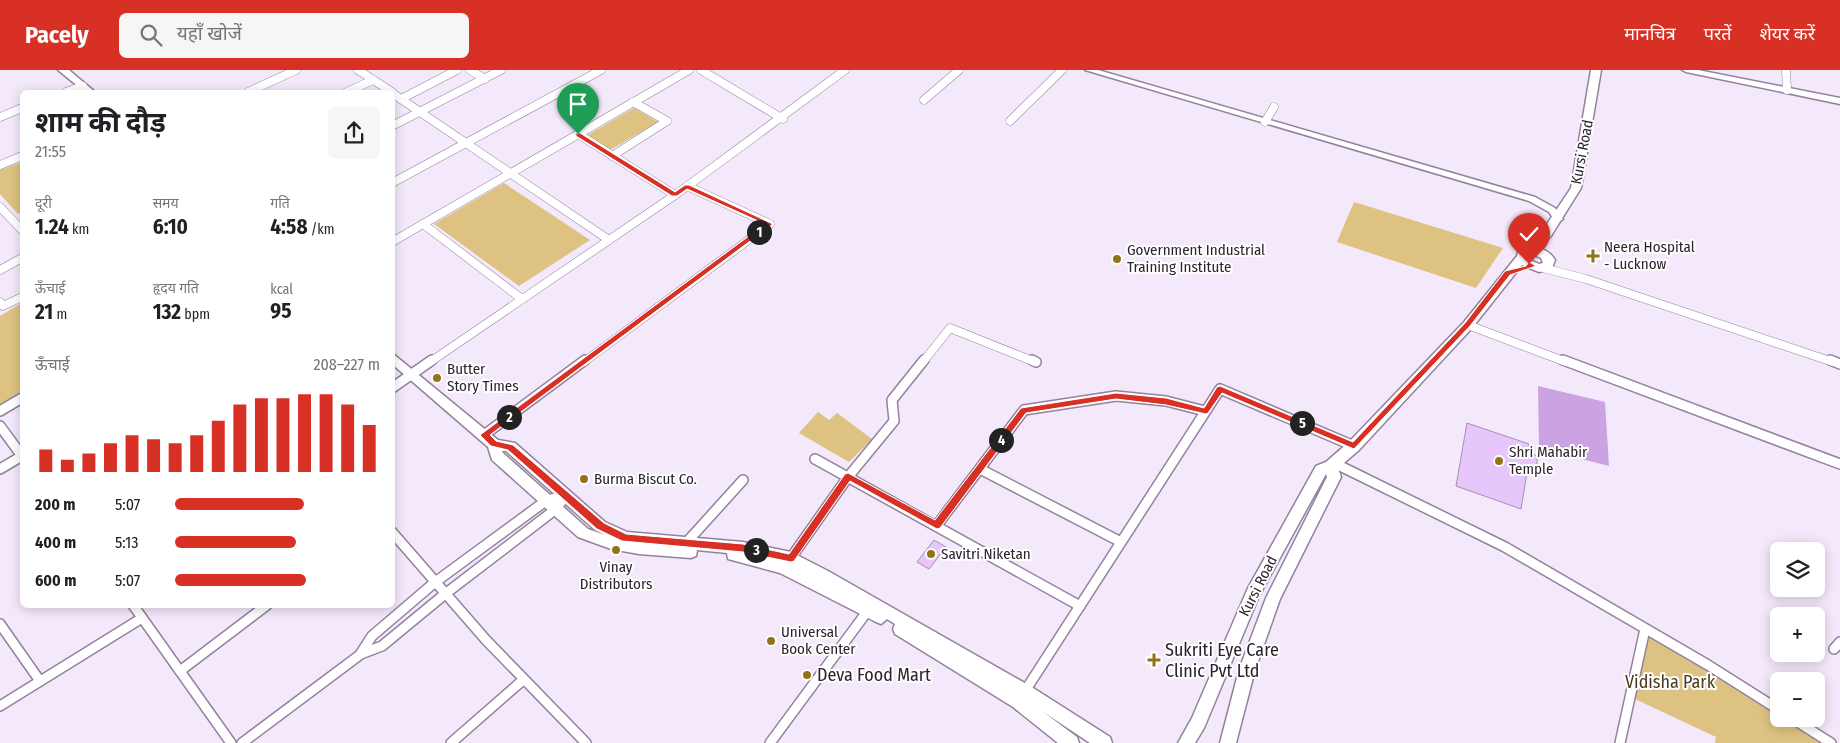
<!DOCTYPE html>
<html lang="hi">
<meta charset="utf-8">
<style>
body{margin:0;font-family:"Fira Sans Condensed","Noto Sans Devanagari",sans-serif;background:#f6f6f6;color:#202124;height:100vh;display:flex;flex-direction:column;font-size:19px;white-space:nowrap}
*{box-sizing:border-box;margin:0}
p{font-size:16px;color:#757577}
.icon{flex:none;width:28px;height:28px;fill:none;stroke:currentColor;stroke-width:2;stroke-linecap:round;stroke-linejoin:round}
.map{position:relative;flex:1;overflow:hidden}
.panel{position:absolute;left:20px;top:20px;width:375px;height:518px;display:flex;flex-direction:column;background:#fff;border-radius:8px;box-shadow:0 2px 12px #0003}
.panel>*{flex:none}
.fabs{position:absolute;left:1770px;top:472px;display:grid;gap:10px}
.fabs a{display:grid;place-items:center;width:55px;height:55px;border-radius:8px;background:#fff;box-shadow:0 2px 12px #0003;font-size:25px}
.pin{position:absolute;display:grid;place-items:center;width:42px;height:42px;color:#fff;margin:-51px -21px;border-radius:50% 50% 50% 0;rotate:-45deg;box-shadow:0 0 5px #0007}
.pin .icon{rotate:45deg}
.km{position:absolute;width:25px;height:25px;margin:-12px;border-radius:50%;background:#222;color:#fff;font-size:14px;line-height:25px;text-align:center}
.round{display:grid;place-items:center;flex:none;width:52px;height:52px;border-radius:8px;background:#f6f6f6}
.head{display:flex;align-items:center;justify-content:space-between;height:85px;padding:0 15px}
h1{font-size:28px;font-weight:700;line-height:38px}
.stats{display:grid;grid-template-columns:repeat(3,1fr);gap:8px;height:85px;padding:5px 15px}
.stats div{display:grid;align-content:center}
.stats b{font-size:21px;font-weight:700}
.stats small{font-size:14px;font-weight:400}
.stats p{font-size:14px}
.chart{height:140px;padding:10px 15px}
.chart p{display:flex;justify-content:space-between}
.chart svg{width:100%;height:90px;margin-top:5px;stroke:#d93025;stroke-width:6}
ul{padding:0 15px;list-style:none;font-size:16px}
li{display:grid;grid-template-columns:80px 60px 1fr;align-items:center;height:38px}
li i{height:12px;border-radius:6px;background:#d93025}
header{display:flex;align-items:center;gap:30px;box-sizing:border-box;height:70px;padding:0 25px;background:#d93025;color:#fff}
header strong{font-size:24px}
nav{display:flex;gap:28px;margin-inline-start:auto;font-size:18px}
.search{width:350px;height:45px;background:#f6f6f6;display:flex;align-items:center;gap:12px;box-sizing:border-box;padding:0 18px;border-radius:8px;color:#757577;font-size:19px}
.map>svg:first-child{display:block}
</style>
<header>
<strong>Pacely</strong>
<div class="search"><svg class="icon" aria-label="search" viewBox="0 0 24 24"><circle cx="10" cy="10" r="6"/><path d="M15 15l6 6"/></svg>यहाँ खोजें</div>
<nav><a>मानचित्र</a><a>परतें</a><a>शेयर करें</a></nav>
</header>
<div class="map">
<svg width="1840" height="673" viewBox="0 0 1840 673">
<rect width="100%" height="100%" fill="#f4e8fb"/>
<g fill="#ddc282">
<path d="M 634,38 L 658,52 L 610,80 L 586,66 Z"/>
<path d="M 22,92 L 22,142 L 18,144 L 0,124 L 0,100 Z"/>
<path d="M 504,113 L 590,170 L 519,216 L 434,154 Z"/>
<path d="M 1354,132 L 1503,178 L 1476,218 L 1337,172 Z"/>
<path d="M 22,233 L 22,322 L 0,335 L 0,246 Z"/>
<path d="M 818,342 L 829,350 L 837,343 L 872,369 L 849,392 L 799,363 Z"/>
<path d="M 1648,565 L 1779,645 L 1779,649 L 1786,649 L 1824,673 L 1715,673 L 1716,667 L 1635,629 Z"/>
</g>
<path fill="#cba2e2" d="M 1538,316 L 1605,332 L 1609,396 L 1539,378 Z"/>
<g fill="#e7c6fb" stroke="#a391ae">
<path d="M 1467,353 L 1529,374 L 1528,382 L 1537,386 L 1537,399 L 1528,396 L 1521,439 L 1456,416 Z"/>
<path d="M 934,470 L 946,477 L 929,499 L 917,492 Z"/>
</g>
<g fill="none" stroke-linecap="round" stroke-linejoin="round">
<g stroke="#93829e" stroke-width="9">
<g id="minor-far1">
<path d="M 358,0 L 392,22"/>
<path d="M 470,0 L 485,9"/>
<path d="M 701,0 L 783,49"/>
<path d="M 1786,0 L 1787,20"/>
<path d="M 66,22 L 83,16"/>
<path d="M 248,22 L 296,0"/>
<path d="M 347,22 L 373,10"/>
<path d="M 392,23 L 609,170"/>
<path d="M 401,29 L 457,0"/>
<path d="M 924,30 L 959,0"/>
<path d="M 0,47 L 22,38"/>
<path d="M 1010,51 L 1062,0"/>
<path d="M 1265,52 L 1274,37"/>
<path d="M 392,56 L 501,0"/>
<path d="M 578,64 L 675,125"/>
<path d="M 612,86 L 667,51 L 633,32"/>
<path d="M 0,95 L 22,86"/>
<path d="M 392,113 L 601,0"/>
<path d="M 0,137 L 22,160"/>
<path d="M 423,154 L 522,229"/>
<path d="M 392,172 L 689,0"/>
<path d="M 1543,198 L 1586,209 L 1833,292"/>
<path d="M 0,200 L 22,188"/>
<path d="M 0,232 L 3,236 L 22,227"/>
<path d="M 1468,255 L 1566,292"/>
<path d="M 430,292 L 678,123 L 845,0"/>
<path d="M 584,292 L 770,154 L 687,116"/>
<path d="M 923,292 L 950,258 L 1035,292"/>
</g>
</g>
<g stroke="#93829e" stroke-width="12">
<g id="minor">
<path d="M 1032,290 L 1036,292"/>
<path d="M 1563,290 L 1840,394"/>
<path d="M 1830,290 L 1840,294"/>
<path d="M 392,318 L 432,290"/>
<path d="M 0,341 L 22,328"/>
<path d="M 0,356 L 22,386 L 0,399"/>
<path d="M 484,365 L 585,290"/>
<path d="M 815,389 L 1080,536"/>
<path d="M 1334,393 L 1505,477 L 1708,595 L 1779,640"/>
<path d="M 980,399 L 1121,472"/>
<path d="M 937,455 L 1024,340 L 1116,326 L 1166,331 L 1205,341"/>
<path d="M 392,462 L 486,570 L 586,673"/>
<path d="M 686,473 L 743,410"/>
<path d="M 788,492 L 848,407 L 894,351 L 892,330 L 924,290"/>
<path d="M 133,535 L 231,673"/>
<path d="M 0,554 L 40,611"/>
<path d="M 1834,579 L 1840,572"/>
<path d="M 361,583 L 372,566 L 434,513 L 547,430 L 566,425"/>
<path d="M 180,601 L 267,535"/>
<path d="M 1025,621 L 1220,319 L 1354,376"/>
<path d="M 0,636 L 142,548"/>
<path d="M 1793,649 L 1831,673"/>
<path d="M 242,673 L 361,584 L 382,576 L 445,524 L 556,439 L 566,425"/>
<path d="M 451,673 L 523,610"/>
<path d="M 770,673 L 869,539"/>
<path d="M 1620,673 L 1645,559"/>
</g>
</g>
<g stroke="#93829e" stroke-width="3">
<g id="tertiary">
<path d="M 1085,0 L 1098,0 L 1535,127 L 1555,138 L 1563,149 L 1558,152 L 1555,151 L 1549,142 L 1529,131 Z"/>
<path d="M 1682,0 L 1698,0 L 1840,28 L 1840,34 L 1686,2 Z"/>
</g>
</g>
<g stroke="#93829e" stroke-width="3">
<g id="secondary">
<path d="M 58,0 L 69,0 L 95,22 L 85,22 Z"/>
<path d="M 1591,0 L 1601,0 L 1581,118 L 1551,166 L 1538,178 C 1546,180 1551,183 1555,190 L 1552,198 L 1539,202 L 1522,195 L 1472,258 L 1359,380 L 1338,398 L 1341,407 L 1280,529 L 1255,600 L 1236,673 L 1220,673 L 1239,600 L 1266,528 L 1327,407 L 1326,404 L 1259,526 L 1204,658 L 1195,673 L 1178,673 L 1192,648 L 1248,518 L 1316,396 L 1326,392 L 1349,372 L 1464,252 L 1517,186 L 1518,182 L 1526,177 L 1543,160 L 1571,118 ZM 1532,184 L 1541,188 L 1543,193 L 1539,194 L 1530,190 L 1528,186 Z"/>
<path d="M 392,283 L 498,370 L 515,373 L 605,452 L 627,462 L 743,472 L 791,482 L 828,501 L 1030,616 L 1110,667 L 1112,673 L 1090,673 L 1042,641 L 1077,667 L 1079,673 L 1058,673 L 1013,637 L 895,564 L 893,559 L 895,554 L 887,549 L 881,554 L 876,552 L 780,503 L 728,489 L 727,483 L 697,480 L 696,486 L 691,488 L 639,484 L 611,479 L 578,467 L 492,390 L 488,377 L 392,294 ZM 502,381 L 506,381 L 595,460 L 605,465 L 588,459 L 503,383 Z"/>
</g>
</g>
<use href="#minor-far1" stroke="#fff" stroke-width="8"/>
<use href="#minor" stroke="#fff" stroke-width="9"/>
<use href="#tertiary" fill="#fff" fill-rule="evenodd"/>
<use href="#secondary" fill="#fff" fill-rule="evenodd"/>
</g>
<path fill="#d93025" stroke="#fff" d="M 576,63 L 580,63 L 675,122 L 685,115 L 689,115 L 773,154 L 490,365 L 496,371 L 513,375 L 604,453 L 626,464 L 743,474 L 789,484 L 845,404 L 848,403 L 935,450 L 1021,338 L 1116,323 L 1166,328 L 1204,338 L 1217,317 L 1220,316 L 1353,372 L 1465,253 L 1505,201 L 1526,196 L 1529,192 L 1536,196 L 1510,205 L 1470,256 L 1354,379 L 1222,323 L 1208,343 L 1206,344 L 1166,335 L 1116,329 L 1026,343 L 940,458 L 937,459 L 850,411 L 794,491 L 791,492 L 743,482 L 622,471 L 597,459 L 508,380 L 491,376 L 480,365 L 765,154 L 687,119 L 677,126 L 672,126 L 576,66 Z"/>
<g fill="#93731a" stroke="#fff" stroke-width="2">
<path d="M1590.5 178.5h5v5h5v5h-5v5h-5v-5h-5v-5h5z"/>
<circle cx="1117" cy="189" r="5"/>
<circle cx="437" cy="308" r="5"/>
<circle cx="1499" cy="391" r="5"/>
<circle cx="584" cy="409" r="5"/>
<circle cx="616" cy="480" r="5"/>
<circle cx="931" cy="484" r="5"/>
<circle cx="771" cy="571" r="5"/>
<path d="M1151.5 582.5h5v5h5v5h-5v5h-5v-5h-5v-5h5z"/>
<circle cx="807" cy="605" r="5"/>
</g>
<g text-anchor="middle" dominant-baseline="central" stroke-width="4" stroke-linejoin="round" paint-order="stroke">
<g font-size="15" fill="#2b232f" stroke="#fff">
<text transform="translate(1582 82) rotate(-79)">Kursi Road</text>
<text transform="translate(1258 516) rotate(-63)">Kursi Road</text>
</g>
<g font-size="15" fill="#2b232f" stroke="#fff" text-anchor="start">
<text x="1604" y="177">Neera Hospital<tspan x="1604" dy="17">- Lucknow</tspan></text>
<text x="1127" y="180">Government Industrial<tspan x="1127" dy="17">Training Institute</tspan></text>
<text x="447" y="299">Butter<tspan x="447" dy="17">Story Times</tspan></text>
<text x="1509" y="382">Shri Mahabir<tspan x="1509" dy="17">Temple</tspan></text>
<text x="594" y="409">Burma Biscut Co.</text>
<text x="941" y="484">Savitri Niketan</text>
<text x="616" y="497" text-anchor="middle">Vinay<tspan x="616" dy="17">Distributors</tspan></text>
<text x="781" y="562">Universal<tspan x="781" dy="17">Book Center</tspan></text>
</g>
<g font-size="18" fill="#2b232f" stroke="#fff" text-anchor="start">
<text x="1165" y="580">Sukriti Eye Care<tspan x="1165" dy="21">Clinic Pvt Ltd</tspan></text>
<text x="817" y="605">Deva Food Mart</text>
</g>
<g font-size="18" fill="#4a3c1c" stroke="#fff">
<text x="1670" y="612">Vidisha Park</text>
</g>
</g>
</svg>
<div class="fabs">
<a><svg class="icon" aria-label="layers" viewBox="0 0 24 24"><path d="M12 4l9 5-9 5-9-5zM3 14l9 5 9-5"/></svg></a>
<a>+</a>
<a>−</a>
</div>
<div class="pin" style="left:578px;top:64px;background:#1e9e55"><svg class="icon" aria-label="arrive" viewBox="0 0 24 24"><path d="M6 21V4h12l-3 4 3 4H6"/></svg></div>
<div class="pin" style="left:1529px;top:194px;background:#d93025"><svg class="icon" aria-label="check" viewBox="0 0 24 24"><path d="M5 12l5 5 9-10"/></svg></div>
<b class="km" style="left:759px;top:162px">1</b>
<b class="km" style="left:509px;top:347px">2</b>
<b class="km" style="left:756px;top:480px">3</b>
<b class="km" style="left:1001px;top:370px">4</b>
<b class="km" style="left:1302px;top:353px">5</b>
<section class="panel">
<div class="head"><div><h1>शाम की दौड़</h1><p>21:55</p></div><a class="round"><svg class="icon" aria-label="share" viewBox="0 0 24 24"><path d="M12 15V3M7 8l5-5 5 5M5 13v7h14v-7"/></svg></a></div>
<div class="stats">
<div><p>दूरी</p><b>1.24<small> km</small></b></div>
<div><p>समय</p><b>6:10</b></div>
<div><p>गति</p><b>4:58<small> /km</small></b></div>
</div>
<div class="stats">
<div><p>ऊँचाई</p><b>21<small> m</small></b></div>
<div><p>हृदय गति</p><b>132<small> bpm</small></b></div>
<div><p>kcal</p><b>95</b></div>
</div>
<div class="chart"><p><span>ऊँचाई</span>208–227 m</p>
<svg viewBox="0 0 160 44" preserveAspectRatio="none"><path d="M5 44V33M15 44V38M25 44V35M35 44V30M45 44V26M55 44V28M65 44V30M75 44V26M85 44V19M95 44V11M105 44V8M115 44V8M125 44V6M135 44V6M145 44V11M155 44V21"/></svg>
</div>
<ul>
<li><b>200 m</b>5:07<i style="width:63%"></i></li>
<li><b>400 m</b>5:13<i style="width:59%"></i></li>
<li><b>600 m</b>5:07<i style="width:64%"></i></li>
</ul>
</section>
</div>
